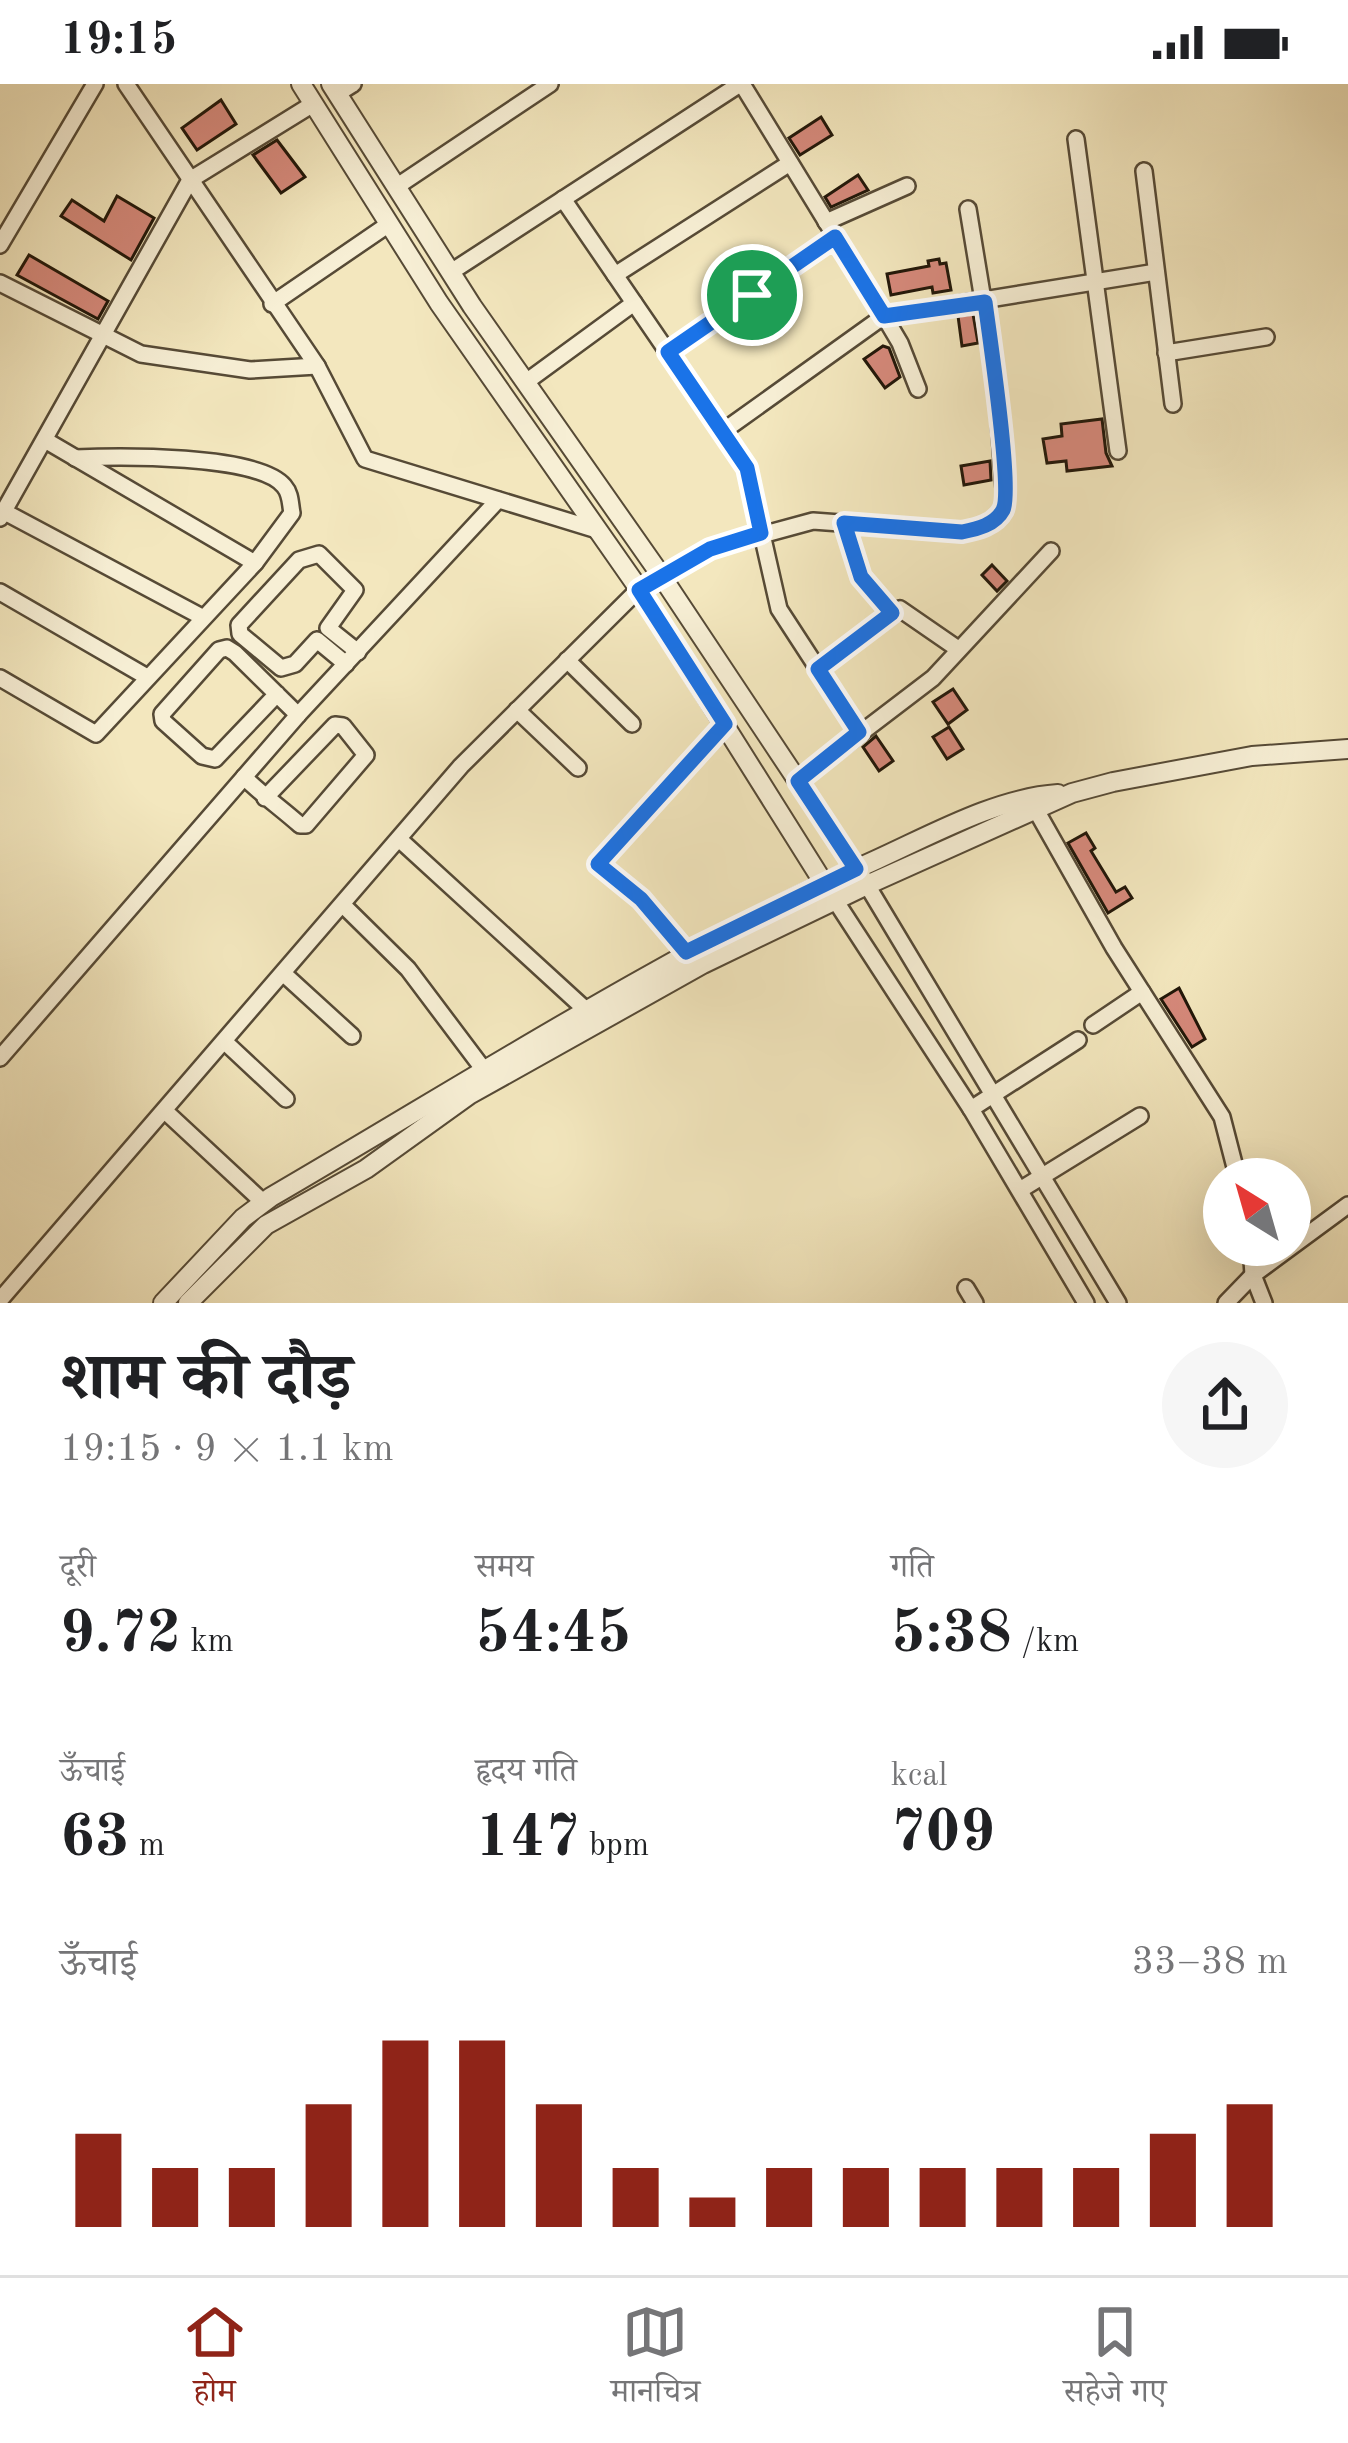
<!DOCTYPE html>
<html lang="hi">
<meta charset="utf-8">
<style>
body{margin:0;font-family:"Old Standard TT","Noto Serif Devanagari",serif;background:#f6f6f6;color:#202124;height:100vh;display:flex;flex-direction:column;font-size:45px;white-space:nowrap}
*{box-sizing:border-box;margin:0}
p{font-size:39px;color:#757577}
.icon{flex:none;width:66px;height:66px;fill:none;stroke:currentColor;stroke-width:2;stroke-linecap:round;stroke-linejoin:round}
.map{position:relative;height:1219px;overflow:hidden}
.panel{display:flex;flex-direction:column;background:#fff;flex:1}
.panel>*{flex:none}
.needle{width:78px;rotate:323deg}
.buttons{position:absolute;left:1203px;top:1074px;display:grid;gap:24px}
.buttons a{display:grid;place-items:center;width:108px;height:108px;border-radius:50%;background:#fff;box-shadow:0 12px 48px #0002;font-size:60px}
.pin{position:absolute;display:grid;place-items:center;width:102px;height:102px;color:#fff;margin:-51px;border:6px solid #fff;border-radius:50%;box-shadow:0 3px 12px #0007}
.round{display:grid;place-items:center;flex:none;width:126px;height:126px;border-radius:63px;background:#f6f6f6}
.summary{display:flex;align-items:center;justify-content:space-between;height:204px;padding:0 60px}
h1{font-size:66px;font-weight:700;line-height:90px}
.stats{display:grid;grid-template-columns:repeat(3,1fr);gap:18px;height:204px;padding:12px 60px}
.stats div{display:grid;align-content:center}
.stats b{font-size:60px;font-weight:700}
.stats small{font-size:33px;font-weight:400}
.stats p{font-size:33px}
.chart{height:336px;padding:24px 60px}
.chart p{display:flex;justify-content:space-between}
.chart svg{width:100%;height:216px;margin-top:12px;stroke:#8f2418;stroke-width:6}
.status{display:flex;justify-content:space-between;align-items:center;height:84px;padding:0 60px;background:#fff;direction:ltr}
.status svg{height:33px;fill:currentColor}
.dock{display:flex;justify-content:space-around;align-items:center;height:168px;border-top:3px solid #e0e0e0;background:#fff;font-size:33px;color:#757577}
.dock a{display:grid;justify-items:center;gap:6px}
.dock .active{color:#8f2418}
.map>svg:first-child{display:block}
</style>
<div class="status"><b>19:15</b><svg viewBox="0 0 49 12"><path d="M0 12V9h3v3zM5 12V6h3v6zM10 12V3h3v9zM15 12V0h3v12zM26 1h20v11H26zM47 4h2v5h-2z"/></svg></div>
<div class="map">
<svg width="1348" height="1219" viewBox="0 0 1348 1219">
<rect width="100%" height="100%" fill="#f3e7be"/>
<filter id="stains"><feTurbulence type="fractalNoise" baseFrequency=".00167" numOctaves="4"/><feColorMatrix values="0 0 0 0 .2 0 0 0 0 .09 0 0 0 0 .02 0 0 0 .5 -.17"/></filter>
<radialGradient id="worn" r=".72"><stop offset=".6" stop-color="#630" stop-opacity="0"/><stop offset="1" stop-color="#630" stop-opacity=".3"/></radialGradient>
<g fill="#d6897b" stroke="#211608" stroke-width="3">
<path d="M 221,16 L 236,40 L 197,66 L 182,44 Z"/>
<path d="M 821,33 L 832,51 L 800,71 L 789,54 Z"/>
<path d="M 277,56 L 305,93 L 281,109 L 253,71 Z"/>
<path d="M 858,91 L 868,106 L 831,123 L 825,113 Z"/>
<path d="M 117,112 L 154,134 L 131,176 L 61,132 L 72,116 L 104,137 Z"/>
<path d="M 29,171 L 108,217 L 98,235 L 17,191 Z"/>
<path d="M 939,175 L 940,180 L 946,179 L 951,206 L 933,209 L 932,203 L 891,211 L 887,190 L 929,182 L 928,177 Z"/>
<path d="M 973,230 L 978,259 L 962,262 L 958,232 Z"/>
<path d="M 883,262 L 889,264 L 900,293 L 885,304 L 864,275 Z"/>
<path d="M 1102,335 L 1106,369 L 1112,382 L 1067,387 L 1066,377 L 1047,379 L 1043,355 L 1062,352 L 1061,340 Z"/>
<path d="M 990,377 L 991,396 L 964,401 L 961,382 Z"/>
<path d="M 992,481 L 1007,497 L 997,507 L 982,491 Z"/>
<path d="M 953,605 L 967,626 L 948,640 L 933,618 Z"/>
<path d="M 949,643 L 963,665 L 947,675 L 933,653 Z"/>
<path d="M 876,652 L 893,677 L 879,687 L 863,663 Z"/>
<path d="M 1086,749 L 1095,764 L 1091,767 L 1116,808 L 1125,803 L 1132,814 L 1108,829 L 1068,759 Z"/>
<path d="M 1179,904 L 1205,955 L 1192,963 L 1161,915 Z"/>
</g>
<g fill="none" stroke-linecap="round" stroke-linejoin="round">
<g stroke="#564a36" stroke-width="20">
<g id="minor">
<path d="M 126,0 L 317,282 L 365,375 L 597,446"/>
<path d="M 742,0 L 884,232 L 1156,188"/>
<path d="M 337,10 L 353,0"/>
<path d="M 1076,55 L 1118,367"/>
<path d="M 1144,87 L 1173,320"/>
<path d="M 396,103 L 550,0"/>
<path d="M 563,115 L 747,384 L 779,525 L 859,648"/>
<path d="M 826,138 L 907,102"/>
<path d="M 0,161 L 95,0"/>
<path d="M 451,188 L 740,0"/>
<path d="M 615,191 L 790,79"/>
<path d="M 0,199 L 141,270 L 250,286 L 317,282"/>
<path d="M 272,220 L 389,140"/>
<path d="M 668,268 L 835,153"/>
<path d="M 1166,269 L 1266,253"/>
<path d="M 526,298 L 634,219"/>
<path d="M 722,348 L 884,232 L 900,259 L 918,305"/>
<path d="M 45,356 L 255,479"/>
<path d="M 3,427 L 202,533"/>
<path d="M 0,434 L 190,96 L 313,20"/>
<path d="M 844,439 L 861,492 L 892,529"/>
<path d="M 0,508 L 147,593"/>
<path d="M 567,576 L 632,640"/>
<path d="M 346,580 L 317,556 L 295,580 L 281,584 L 240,550 L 239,541 L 299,476 L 319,470 L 355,506 L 328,544 L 358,568"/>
<path d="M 818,585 L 900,525 L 958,565"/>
<path d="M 0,594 L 96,650 L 255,479 L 292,429 C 290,419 291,410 284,402 C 258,370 116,372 75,374"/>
<path d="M 277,610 L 215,675 L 202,672 L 163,637 L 162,630 L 219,566 L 227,564 L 235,569 L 298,631"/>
<path d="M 517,626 L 578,684"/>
<path d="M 244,693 C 262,711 281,724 300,741 L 306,741 L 366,671 L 343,642 L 335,641 L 265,714"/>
<path d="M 798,697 L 933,594 L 1051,467"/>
<path d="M 1036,726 L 1114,864 L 1222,1033 L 1238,1095"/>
<path d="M 399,755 L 586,926"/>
<path d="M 867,801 L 1118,1219"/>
<path d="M 835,816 L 971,1025 L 1086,1219"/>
<path d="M 343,821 L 408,885 L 484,986"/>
<path d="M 686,868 L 641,815 L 598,780 L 725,640"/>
<path d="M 284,890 L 352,952"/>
<path d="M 1093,941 L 1142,908"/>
<path d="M 225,958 L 286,1015"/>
<path d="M 0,974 L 298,631 L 498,416"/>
<path d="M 971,1025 L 1078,956"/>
<path d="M 165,1027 L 263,1118"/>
<path d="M 1020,1106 L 1140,1032"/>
<path d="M 1251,1161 L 1253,1191 L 1264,1219"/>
<path d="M 966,1204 L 975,1219"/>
<path d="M 0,1216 L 461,682 L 639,505 L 710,465 L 813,437 L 962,448 C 982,445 999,438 1005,418 L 996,295 L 968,125"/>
<path d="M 1226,1219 L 1253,1191 L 1348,1121"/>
</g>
</g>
<g stroke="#564a36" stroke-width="22">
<g id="tertiary">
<path d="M 301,0 L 439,219 L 639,505 L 830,809"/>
<path d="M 331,0 L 472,222 L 660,490 L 861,792"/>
<path d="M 163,1219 L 243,1134 L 271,1113 C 472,996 666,870 878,775 C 933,750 997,714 1058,710"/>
<path d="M 188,1219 L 266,1141 L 366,1085 L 469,1011 L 703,880 L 867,801 L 1072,709 L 1113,698 L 1252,672 L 1348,665"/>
</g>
</g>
<use href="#minor" stroke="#f7efd5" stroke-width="15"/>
<use href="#tertiary" stroke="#f7efd5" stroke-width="18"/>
</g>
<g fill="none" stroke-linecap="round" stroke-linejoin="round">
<g stroke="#fff" stroke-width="24">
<path id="route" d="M 835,153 L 884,232 L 985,218 C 989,249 1013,407 1003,426 C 995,441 977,445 962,448 L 844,439 L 861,493 L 892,529 L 818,585 L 859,648 L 798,697 L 856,785 L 686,868 L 641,815 L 598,780 L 725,640 L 639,506 L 710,465 L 761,449 L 747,384 L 668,268 Z"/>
</g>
<use href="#route" stroke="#1a73e8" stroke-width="15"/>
</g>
<rect width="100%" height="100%" filter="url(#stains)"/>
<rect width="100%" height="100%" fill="url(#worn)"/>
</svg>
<div class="buttons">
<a><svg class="needle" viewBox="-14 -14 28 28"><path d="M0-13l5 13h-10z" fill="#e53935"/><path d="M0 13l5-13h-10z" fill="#757577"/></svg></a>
</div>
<div class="pin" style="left:752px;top:211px;background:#1e9e55"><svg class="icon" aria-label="arrive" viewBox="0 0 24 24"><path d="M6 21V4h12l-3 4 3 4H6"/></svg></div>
</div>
<section class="panel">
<div class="summary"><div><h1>शाम की दौड़</h1><p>19:15 · 9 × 1.1 km</p></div><a class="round"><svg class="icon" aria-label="share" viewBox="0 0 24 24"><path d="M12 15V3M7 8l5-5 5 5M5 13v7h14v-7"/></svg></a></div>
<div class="stats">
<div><p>दूरी</p><b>9.72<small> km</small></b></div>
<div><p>समय</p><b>54:45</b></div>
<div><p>गति</p><b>5:38<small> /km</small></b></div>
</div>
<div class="stats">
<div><p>ऊँचाई</p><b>63<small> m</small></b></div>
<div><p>हृदय गति</p><b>147<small> bpm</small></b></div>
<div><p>kcal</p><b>709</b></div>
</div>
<div class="chart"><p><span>ऊँचाई</span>33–38 m</p>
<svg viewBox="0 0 160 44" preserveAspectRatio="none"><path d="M5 44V25M15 44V32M25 44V32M35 44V19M45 44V6M55 44V6M65 44V19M75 44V32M85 44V38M95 44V32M105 44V32M115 44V32M125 44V32M135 44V32M145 44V25M155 44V19"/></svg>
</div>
</section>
<nav class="dock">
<a class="active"><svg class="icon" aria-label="home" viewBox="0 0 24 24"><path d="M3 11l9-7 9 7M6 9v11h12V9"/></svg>होम</a>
<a><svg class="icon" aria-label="map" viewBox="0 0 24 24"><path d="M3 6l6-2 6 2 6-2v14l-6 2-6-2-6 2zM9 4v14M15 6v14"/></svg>मानचित्र</a>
<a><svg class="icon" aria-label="saved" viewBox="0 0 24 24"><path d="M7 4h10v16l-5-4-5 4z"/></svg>सहेजे गए</a>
</nav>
